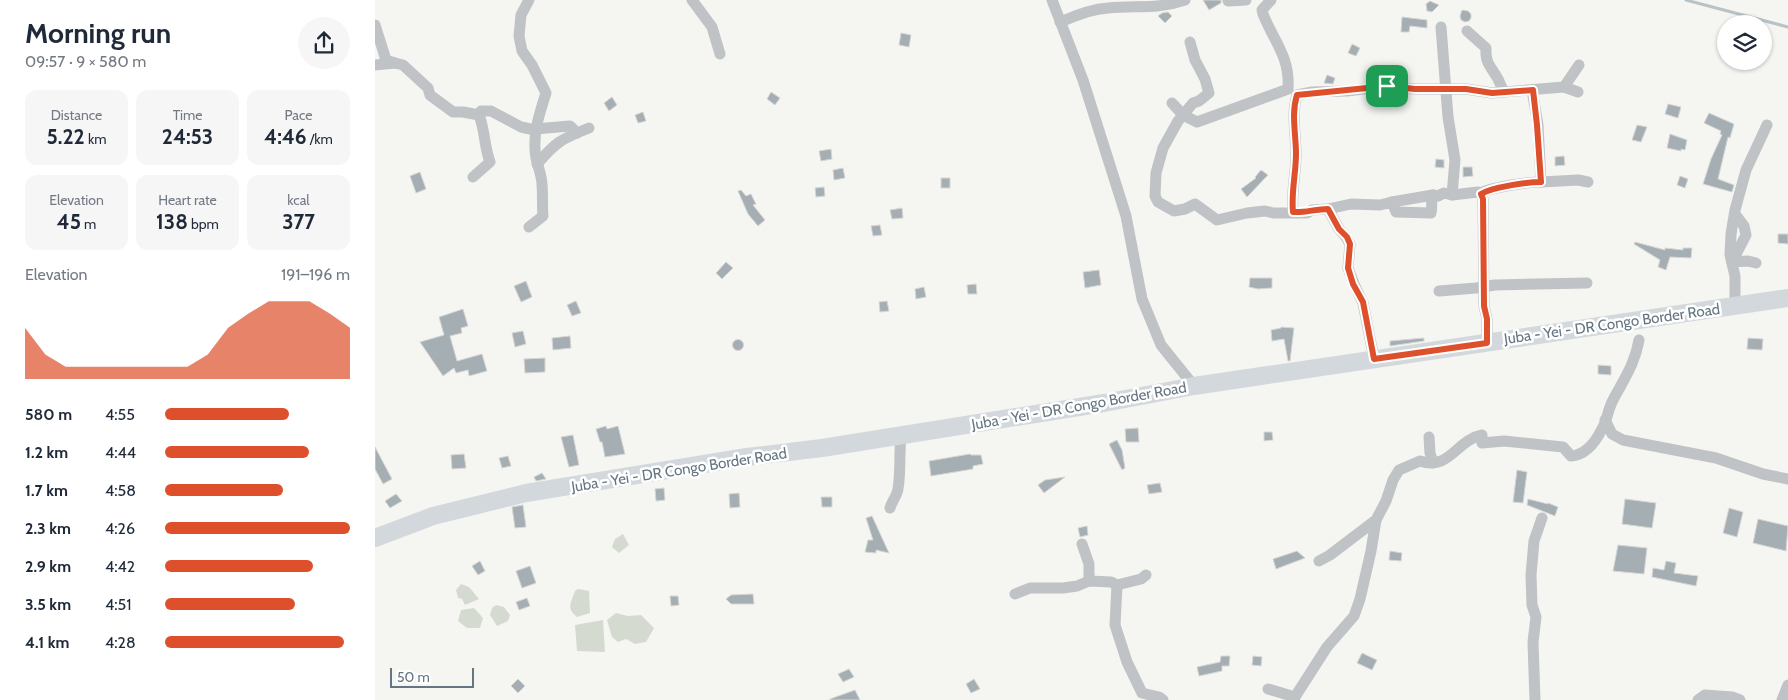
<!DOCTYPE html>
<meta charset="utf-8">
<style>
body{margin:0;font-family:Cabin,sans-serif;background:#f6f6f7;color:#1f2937;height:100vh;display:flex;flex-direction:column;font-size:19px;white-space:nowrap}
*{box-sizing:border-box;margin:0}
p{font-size:16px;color:#747a83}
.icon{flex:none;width:28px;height:28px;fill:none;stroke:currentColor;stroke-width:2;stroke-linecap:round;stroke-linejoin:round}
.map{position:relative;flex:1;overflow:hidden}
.side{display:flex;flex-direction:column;background:#fff;width:375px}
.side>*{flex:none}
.fabs{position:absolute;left:1342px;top:15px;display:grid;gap:10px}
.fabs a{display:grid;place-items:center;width:55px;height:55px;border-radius:50%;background:#fff;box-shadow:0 1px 4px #0004;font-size:25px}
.scale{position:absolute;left:15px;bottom:12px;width:84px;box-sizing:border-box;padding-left:5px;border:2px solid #657682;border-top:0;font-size:14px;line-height:18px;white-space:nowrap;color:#657682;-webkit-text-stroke:4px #fff;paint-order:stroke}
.pin{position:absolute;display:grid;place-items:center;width:42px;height:42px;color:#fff;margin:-21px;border-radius:10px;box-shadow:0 2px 8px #0006}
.round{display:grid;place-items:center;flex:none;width:52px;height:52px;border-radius:26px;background:#f6f6f7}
.summary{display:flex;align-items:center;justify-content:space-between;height:85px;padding:0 25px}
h1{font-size:28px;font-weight:700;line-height:38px}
.figures{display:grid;grid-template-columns:repeat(3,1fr);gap:8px;height:85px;padding:5px 25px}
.figures div{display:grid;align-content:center;border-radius:12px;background:#f6f6f7;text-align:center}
.figures b{font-size:21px;font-weight:700}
.figures small{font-size:14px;font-weight:400}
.figures p{font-size:14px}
.chart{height:140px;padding:10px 25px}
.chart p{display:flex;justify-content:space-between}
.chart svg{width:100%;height:90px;margin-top:5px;fill:#dd502b;opacity:.7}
ul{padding:0 25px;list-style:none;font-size:16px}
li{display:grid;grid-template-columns:80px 60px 1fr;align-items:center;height:38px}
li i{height:12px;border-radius:6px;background:#dd502b}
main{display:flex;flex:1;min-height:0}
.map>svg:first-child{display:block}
</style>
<main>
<section class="side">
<div class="summary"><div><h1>Morning run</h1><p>09:57 · 9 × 580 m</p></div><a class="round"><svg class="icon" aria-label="share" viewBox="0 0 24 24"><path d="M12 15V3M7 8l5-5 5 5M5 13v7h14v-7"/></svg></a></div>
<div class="figures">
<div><p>Distance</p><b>5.22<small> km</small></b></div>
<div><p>Time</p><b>24:53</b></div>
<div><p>Pace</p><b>4:46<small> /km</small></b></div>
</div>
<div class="figures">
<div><p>Elevation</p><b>45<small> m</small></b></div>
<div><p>Heart rate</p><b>138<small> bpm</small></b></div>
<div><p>kcal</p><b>377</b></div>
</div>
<div class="chart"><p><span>Elevation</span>191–196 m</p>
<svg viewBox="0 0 160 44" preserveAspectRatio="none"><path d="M0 44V19L10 32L20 38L30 38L40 38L50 38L60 38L70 38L80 38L90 32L100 19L110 12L120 6L130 6L140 6L150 12L160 19V44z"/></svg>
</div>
<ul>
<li><b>580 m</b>4:55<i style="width:67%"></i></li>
<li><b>1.2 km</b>4:44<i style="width:78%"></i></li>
<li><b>1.7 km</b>4:58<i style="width:64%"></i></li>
<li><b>2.3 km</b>4:26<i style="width:100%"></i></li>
<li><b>2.9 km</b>4:42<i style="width:80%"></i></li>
<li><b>3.5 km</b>4:51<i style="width:70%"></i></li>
<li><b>4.1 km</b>4:28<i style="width:97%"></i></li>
</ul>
</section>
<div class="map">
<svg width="1413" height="700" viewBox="0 0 1413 700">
<rect width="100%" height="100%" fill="#f5f5f2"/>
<g fill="#d5dad1">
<path d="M 248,534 L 254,545 L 244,553 L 237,547 L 240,539 Z"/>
<path d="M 86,584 L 94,587 L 104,599 L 90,605 L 87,599 L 83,598 L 81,590 Z"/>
<path d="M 203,589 L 214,591 L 215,613 L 202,617 C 191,608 196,603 200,591 Z"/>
<path d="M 121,605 L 129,607 L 135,615 L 133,621 L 122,626 L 115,615 L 117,608 Z"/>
<path d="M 99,608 L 108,618 L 105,628 L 92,628 L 83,621 L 86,610 Z"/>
<path d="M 241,613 L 253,616 L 266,615 L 279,628 L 271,642 L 260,644 L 251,639 L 243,642 L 237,637 L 232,620 Z"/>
<path d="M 228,620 L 230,652 L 202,651 L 200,625 Z"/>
</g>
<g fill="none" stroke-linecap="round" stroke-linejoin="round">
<path stroke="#b7c3c7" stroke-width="3" d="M 1311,0 L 1413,27"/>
</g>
<g fill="#a5aeb3" stroke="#d7d7d5">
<path d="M 828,0 L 846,0 L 846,3 L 834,10 Z"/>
<path d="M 1055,1 L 1064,5 L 1057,12 L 1052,11 L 1051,4 Z"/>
<path d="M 1087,10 L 1093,11 L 1096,14 L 1096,18 L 1094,21 L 1090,22 L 1086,20 L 1085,16 Z"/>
<path d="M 793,12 L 797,16 L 790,23 L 783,16 L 787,13 Z"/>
<path d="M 1027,17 L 1052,20 L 1052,28 L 1035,26 L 1034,32 L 1026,32 Z"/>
<path d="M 526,33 L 536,35 L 534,47 L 524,45 Z"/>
<path d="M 977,44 L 985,48 L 981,56 L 973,53 Z"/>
<path d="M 952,75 L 960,78 L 958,84 L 949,83 Z"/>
<path d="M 396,92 L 405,98 L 400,105 L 392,99 Z"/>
<path d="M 237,97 L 242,105 L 234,111 L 229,103 Z"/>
<path d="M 1293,104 L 1306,107 L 1303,118 L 1290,114 Z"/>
<path d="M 268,112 L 271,121 L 263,123 L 260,115 Z"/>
<path d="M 1334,113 L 1359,124 L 1355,138 L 1353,137 L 1343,179 L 1359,185 L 1357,192 L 1328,184 L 1336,159 L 1347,135 L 1345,134 L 1346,131 L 1329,123 Z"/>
<path d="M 1262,125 L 1272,127 L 1266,142 L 1257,140 Z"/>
<path d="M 1295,134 L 1312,140 L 1310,150 L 1306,149 L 1306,151 L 1292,148 Z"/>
<path d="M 456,149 L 457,159 L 446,161 L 444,151 Z"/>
<path d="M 1189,156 L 1190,165 L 1180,166 L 1180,157 Z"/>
<path d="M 1061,159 L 1069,160 L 1069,168 L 1060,167 Z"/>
<path d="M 1088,167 L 1097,167 L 1098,176 L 1088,177 Z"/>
<path d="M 468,168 L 470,178 L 459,180 L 458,170 Z"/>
<path d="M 886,170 L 893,175 L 872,197 L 866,189 L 881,178 L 880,177 Z"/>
<path d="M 45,172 L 51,189 L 41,193 L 35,176 Z"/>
<path d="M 1305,176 L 1313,179 L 1310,188 L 1302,185 Z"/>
<rect x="566" y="178" width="9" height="10"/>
<path d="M 449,187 L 450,196 L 441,197 L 440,188 Z"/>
<path d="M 366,190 L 371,196 L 376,194 L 381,204 L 378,205 L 390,220 L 383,226 L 373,214 L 363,191 Z"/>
<path d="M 527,208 L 528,218 L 517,219 L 515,210 Z"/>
<path d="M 505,225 L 507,235 L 498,236 L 496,226 Z"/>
<path d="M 1403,234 L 1413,234 L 1413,244 L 1403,243 Z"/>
<path d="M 1260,242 L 1290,250 L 1290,248 L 1308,250 L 1308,248 L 1317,248 L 1316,258 L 1295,257 L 1291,270 L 1283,267 L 1285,260 L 1259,244 Z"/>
<path d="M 351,262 L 358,268 L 347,279 L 341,273 Z"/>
<path d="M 724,270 L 726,285 L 710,288 L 708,272 Z"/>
<path d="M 875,278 L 897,278 L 897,288 L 883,289 L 874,287 Z"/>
<path d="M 151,281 L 157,297 L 146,302 L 139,286 Z"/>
<path d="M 601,284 L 602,294 L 593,294 L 592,285 Z"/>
<path d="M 549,287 L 551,297 L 541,299 L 540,289 Z"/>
<path d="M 201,301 L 206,313 L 197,316 L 192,305 Z"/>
<path d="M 512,301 L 514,311 L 505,312 L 504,302 Z"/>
<path d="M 88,309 L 93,326 L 86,328 L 87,333 L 75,336 L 82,361 L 107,354 L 112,371 L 94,376 L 93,370 L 81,373 L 79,368 L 68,376 L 45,342 L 69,335 L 64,317 Z"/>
<path d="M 906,327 L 919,328 L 915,361 L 913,361 L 909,339 L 897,341 L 896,330 L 906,328 Z"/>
<path d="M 148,331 L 151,344 L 140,347 L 137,333 Z"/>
<path d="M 195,336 L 196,348 L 178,350 L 177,338 Z"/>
<path d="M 1049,338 L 1049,341 L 1015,346 L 1015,341 Z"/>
<path d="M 1373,338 L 1388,339 L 1387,350 L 1372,349 Z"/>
<circle cx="363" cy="345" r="5.5"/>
<path d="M 170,358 L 170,372 L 150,373 L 149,359 Z"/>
<path d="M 1223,365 L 1236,366 L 1236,375 L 1223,374 Z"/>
<path d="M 231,426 L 232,429 L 243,426 L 250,454 L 230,457 L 227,442 L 225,442 L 221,429 Z"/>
<path d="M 763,428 L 764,442 L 751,442 L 750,429 Z"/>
<path d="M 889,432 L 897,432 L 898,440 L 889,441 Z"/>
<path d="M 198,435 L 204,465 L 194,467 L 186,437 Z"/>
<path d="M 742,440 L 747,450 L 750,468 L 747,470 L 734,444 Z"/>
<path d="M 0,447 L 17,479 L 8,484 L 0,469 Z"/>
<path d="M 89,454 L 91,468 L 77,469 L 76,455 Z"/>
<path d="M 595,454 L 596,455 L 606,455 L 608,464 L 598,466 L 598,469 L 556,476 L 554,461 Z"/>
<path d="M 133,456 L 136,466 L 127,468 L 124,458 Z"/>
<path d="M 1142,470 L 1152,472 L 1148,503 L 1138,502 Z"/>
<path d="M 167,473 L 171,479 L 161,481 L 159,477 Z"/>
<path d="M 690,477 L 669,493 L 663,485 L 670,480 Z"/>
<path d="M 785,483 L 787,492 L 774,494 L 772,485 Z"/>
<path d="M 289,488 L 290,500 L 281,501 L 280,489 Z"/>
<path d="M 364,493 L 365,507 L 355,508 L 354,494 Z"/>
<path d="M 21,494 L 27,501 L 15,508 L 10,501 Z"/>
<path d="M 446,497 L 457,497 L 457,507 L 447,507 Z"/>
<path d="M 1153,499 L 1173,504 L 1173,503 L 1183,507 L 1180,516 L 1152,505 Z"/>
<path d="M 1250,499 L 1281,503 L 1277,528 L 1247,524 Z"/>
<path d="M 148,505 L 151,527 L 140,528 L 137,507 Z"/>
<path d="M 1354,508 L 1368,512 L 1362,537 L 1348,533 Z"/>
<path d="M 497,516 L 514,553 L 501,550 L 501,553 L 490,552 L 493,540 L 498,540 L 491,518 Z"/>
<path d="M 1383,519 L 1413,526 L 1411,551 L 1378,543 Z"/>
<path d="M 712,526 L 713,535 L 705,537 L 703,528 Z"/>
<path d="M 1243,545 L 1272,548 L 1269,574 L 1238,571 Z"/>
<path d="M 922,551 L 930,558 L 901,569 L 898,559 Z"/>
<path d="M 1015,551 L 1027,553 L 1026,561 L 1014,560 Z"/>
<path d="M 105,561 L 110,571 L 103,575 L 97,566 Z"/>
<path d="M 1291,561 L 1301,563 L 1299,573 L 1323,576 L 1321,586 L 1277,577 L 1278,568 L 1289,570 Z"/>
<path d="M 155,566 L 161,583 L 147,588 L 141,571 Z"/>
<path d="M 378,594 L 379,604 L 356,604 L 351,599 L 356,595 Z"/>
<path d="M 295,596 L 303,596 L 304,605 L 296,606 Z"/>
<path d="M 152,598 L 155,606 L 144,610 L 141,602 Z"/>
<path d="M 987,653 L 1002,660 L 997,670 L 982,663 Z"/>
<path d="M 846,656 L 855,656 L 854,666 L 847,666 L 847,671 L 824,676 L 822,667 L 845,662 Z"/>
<path d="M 878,656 L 887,657 L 886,666 L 877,665 Z"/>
<path d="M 474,669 L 479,677 L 468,682 L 463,674 Z"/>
<path d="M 143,679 L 150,686 L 143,693 L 136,686 Z"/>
<path d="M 599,679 L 605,689 L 596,693 L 591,684 Z"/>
<path d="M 480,690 L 485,700 L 455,700 L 455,699 Z"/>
</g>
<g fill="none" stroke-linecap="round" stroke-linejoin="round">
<g stroke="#bfc3c6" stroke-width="11">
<path d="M 154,0 L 146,15 L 144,36 L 147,51 L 157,65 L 171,93 C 164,115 157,135 161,158 C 163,167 167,176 167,185 C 168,195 167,205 168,216 L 154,227"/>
<path d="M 317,0 L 337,27 L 345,54"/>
<path d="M 677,0 L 708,80 L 751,216 L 767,299 L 786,345 L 819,386"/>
<path d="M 853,1 L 871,0"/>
<path d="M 685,22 C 701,16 716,9 733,8 C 762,5 781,10 810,0"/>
<path d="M 0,25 L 11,60 L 20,63"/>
<path d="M 1066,27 L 1073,117 L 1080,160 L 1077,195 L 1103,192 L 1106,193 L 1108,199 L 1109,306 L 1112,319 L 1112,343"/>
<path d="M 1092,31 L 1111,48 C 1110,64 1116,66 1123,79 C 1125,83 1126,87 1129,91"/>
<path d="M 815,42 L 820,60 L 830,79 L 834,93 L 824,101 L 818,103 L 803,121 L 788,148 L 781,173 L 780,196 L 783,202 L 799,211 L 810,209 L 820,204 L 842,220 L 872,213 L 890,211 L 898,213 L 932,213 L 937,210 L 953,209 L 964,229 L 971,237 L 975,244 L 973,268 L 979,284 L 988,303 L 999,359"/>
<path d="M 0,65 L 20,63 L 28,65 L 53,88 L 55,95 L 78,112 L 88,112 L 104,115 C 110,130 109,146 115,162 L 98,177"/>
<path d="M 1189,87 L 1204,65"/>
<path d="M 1157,90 L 1163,125 L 1166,182 L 1203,180 L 1213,182"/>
<path d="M 797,103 L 808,115 L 822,122 L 913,89 C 915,56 899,42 888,14 L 887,10 L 896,0"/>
<path d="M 104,115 L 106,111 L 116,111 L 146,127 L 160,130"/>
<path d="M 160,129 L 195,126 L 202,133"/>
<path d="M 162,164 C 181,142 186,139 214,128"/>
<path d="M 1106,193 C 1118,187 1152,182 1166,182"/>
<path d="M 1017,202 L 1058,195"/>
<path d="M 953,209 L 976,204 L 1005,205 L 1017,202 L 1021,212 L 1056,213 C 1058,207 1055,201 1058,195 L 1063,196 L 1069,193 L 1077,195"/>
<path d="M 918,212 C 916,192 921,173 921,154 C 921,134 916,114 922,95 L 937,92 L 972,91 L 1012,86 L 1040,89 L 1091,89 L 1117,93 L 1189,87 L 1203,92"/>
<path d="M 1360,214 L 1369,226 L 1371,235 L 1357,262 L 1373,261 L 1381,263"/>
<path d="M 1064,291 L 1101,288 L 1120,285 L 1212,283"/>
<path d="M 1362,306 L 1360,299 L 1360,276 L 1355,255 L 1356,234 L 1360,210 L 1371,170 L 1392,125"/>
<path d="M 1230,420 L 1237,434 L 1248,440 L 1341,458 L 1388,474 L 1413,479"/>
<path d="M 1054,437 L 1055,453 L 1058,463"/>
<path d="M 515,508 C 517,501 522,496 523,489 C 526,471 524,453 526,436"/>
<path d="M 707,544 L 714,564 L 714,581"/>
<path d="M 944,561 L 955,555 L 1001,520 L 1011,501 L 1018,480 L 1024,470 L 1045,461 C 1075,471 1081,440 1107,435 L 1107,443 L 1129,441 L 1188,447 L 1196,456 C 1211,455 1221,441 1227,429 C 1232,421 1233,409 1238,400 C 1249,379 1260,364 1264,340"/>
<path d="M 742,585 L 740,625 L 752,662 L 767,693 L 784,697 L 788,700"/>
<path d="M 640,594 L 655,588 L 688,588 L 702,586 L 714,581 L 736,582 L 742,585 L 766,579 L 771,575"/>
<path d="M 893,689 L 920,697"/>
<path d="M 918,700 L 952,647 L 979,616 L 985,599 L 996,551 L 1001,520"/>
<path d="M 1160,700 L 1158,642 L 1161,617 L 1157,605 L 1156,575 L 1159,541 L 1167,518"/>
<path d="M 1323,700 L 1330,695 L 1357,697 L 1365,700"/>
<path d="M 1407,700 L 1413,685"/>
</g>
<path stroke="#d3d8dc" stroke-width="18" d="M 0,538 L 58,516 L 151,493 L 372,457 L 447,448 L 729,403 L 819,386 L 1413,298"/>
</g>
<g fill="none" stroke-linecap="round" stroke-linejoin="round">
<g stroke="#fff" stroke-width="10">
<path id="route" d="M 1012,86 L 1040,89 L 1091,89 L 1117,93 L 1158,90 L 1162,125 L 1166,182 C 1153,182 1117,187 1106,194 L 1108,199 L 1109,306 L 1112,319 L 1112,343 L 999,359 L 988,302 L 978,284 L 973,268 L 975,244 L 972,237 L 964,229 L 953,209 C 940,209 930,213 918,212 C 916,192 921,173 921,154 C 921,134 916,114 922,95 Z"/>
</g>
<use href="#route" stroke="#dd502b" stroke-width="6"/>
</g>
<g text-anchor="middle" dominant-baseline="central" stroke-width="5" stroke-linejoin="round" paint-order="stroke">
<g font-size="15" fill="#657682" stroke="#fff">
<text transform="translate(1237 324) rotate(-8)">Juba - Yei - DR Congo Border Road</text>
<text transform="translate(704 406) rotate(-10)">Juba - Yei - DR Congo Border Road</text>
<text transform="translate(304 470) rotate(-9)">Juba - Yei - DR Congo Border Road</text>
</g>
</g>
</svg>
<div class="fabs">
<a><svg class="icon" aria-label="layers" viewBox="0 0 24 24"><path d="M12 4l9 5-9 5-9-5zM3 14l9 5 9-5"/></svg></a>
</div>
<div class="scale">50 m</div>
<div class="pin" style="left:1012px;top:86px;background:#1e9e55"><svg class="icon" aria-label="arrive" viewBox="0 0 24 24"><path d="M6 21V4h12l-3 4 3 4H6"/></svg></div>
</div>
</main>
